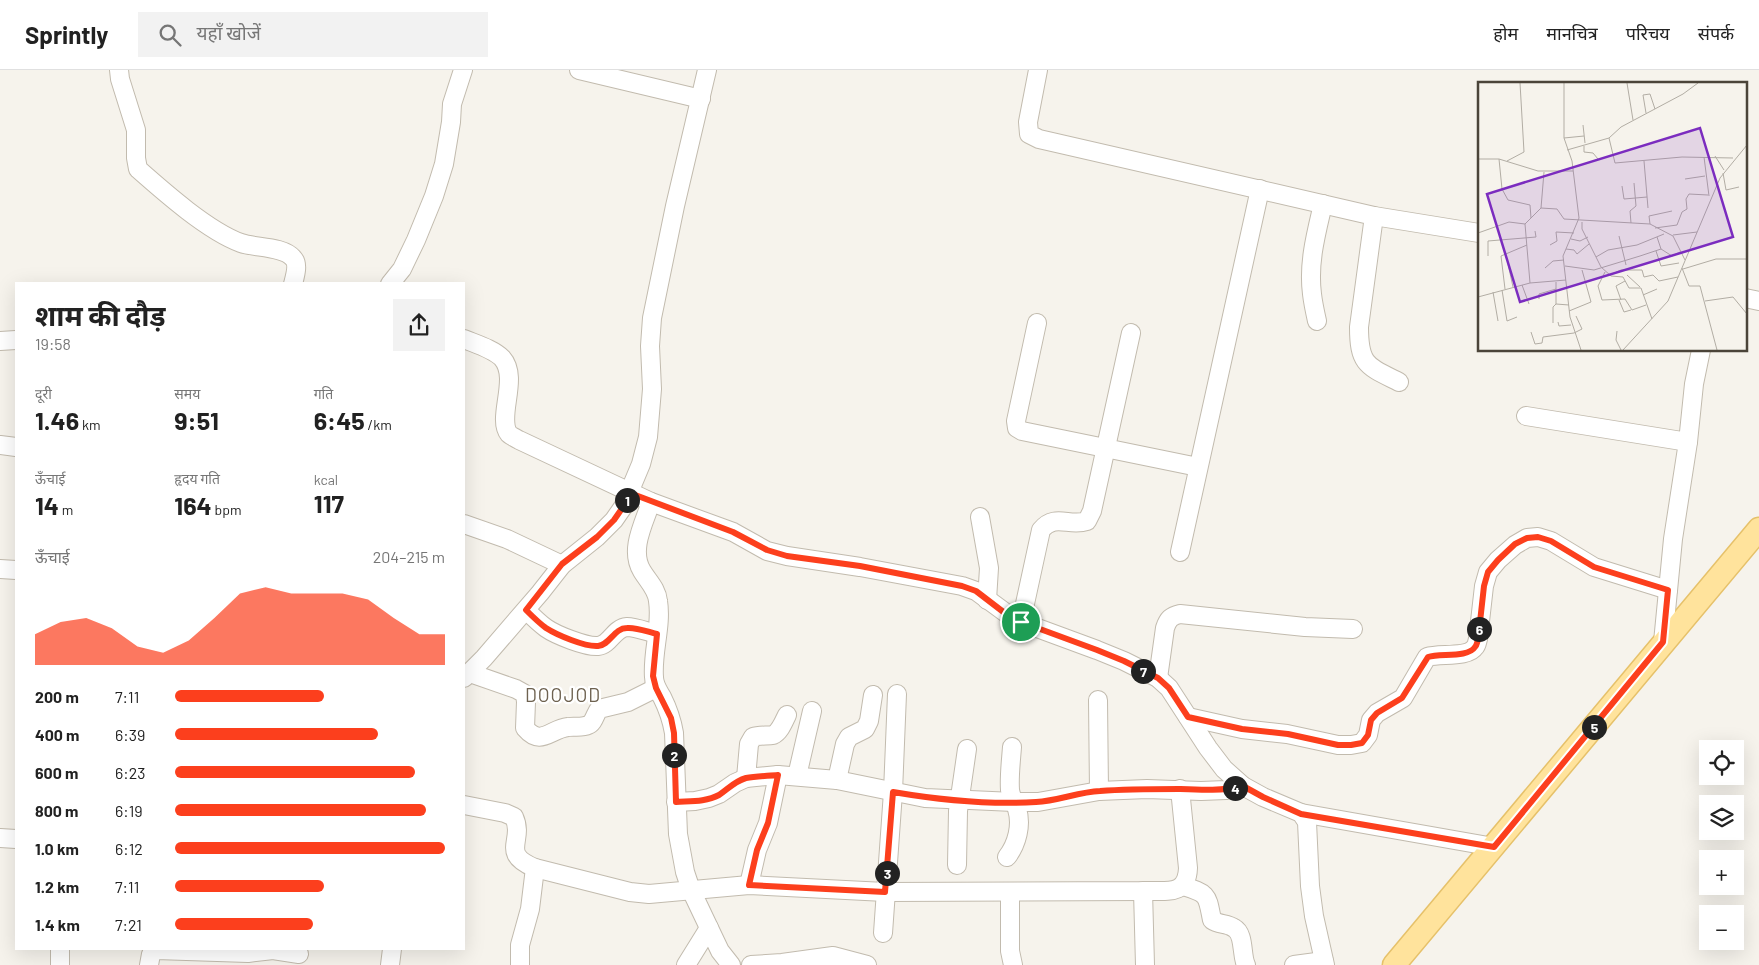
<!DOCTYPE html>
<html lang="hi">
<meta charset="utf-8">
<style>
body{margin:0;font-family:Barlow,"Noto Sans Devanagari",sans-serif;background:#f2f2f2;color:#222;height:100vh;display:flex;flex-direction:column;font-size:19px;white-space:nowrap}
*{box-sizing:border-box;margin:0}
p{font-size:16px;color:#767676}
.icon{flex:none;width:28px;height:28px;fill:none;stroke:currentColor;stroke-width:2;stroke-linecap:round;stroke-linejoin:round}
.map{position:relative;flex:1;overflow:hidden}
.sheet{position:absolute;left:15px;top:212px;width:450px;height:668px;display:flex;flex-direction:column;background:#fff;border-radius:0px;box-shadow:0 5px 20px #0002}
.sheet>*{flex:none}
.fabs{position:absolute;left:1699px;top:670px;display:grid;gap:10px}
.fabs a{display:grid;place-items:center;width:45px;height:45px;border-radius:0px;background:#fff;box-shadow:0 5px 20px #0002;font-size:25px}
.pin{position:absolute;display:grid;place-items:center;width:42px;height:42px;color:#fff;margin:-21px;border:2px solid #fff;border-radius:50%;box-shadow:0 1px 5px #0007}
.km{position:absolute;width:25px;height:25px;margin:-12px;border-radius:50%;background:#222;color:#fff;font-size:14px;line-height:25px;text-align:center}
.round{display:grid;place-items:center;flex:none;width:52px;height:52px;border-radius:0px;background:#f2f2f2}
.head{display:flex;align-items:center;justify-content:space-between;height:85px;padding:0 20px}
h1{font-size:28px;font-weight:700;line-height:38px}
.metrics{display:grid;grid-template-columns:repeat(3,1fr);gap:8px;height:85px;padding:5px 20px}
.metrics div{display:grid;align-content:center}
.metrics b{font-size:25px;font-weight:700}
.metrics small{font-size:14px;font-weight:400}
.metrics p{font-size:14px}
.chart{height:140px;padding:10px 20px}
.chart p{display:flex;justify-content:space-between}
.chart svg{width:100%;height:90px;margin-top:5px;fill:#fc3f1d;opacity:.7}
ul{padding:0 20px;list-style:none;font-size:16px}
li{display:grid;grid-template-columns:80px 60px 1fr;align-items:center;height:38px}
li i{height:12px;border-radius:6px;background:#fc3f1d}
header{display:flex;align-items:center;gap:30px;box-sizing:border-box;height:70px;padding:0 25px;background:#fff;border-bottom:1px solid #e0e0e0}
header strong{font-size:24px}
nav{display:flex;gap:28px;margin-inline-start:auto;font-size:18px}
.search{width:350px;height:45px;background:#f2f2f2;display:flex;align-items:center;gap:12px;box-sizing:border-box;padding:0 18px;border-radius:0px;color:#767676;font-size:19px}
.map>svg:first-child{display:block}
</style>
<header>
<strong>Sprintly</strong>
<div class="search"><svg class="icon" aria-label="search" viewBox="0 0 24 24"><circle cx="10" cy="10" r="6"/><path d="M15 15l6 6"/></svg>यहाँ खोजें</div>
<nav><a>होम</a><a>मानचित्र</a><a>परिचय</a><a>संपर्क</a></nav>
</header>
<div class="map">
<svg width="1759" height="895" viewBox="0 0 1759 895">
<rect width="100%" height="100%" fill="#f6f3ec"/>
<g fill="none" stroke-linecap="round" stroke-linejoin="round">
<g stroke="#c2bbae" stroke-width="20">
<g id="minor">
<path d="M 119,0 L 120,9 L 136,60 L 136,88 L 138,99 C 164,122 208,161 241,173 C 255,178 283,176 293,188 C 299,194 295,206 293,214"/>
<path d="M 579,0 L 701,29"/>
<path d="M 1038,0 L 1028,52 L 1029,64 L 1039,69 L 1374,146 L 1479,163"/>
<path d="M 1374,146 L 1359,257 C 1359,295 1367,296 1399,312"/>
<path d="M 390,214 L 402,199 L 416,170 L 434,126 L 444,94 L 451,52 L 452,34 L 463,0"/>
<path d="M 1745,228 L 1759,231"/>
<path d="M 1317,251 C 1315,242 1313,233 1312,224 C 1308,193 1316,164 1323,134"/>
<path d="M 1037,253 L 1016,351 L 1017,358 L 1022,361 L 1198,397"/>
<path d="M 464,269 C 476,274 493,279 502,288 C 520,308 496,348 509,364 C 511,366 516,368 519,370 L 651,432 L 733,462 L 767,481 L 787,486 L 860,497 L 962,516 L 976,521 L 1006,543 L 1021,552 L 1097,580 L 1124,591 L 1158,608 L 1169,618 L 1208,678 L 1224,699 L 1243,716 L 1263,727 L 1301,743 L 1307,752 L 1310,816 L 1314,846 L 1325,895"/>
<path d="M 0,271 L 16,270"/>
<path d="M 1526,346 L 1688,372"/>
<path d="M 0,375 L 16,377"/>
<path d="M 651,432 C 644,453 629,480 642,501 C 648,511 657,519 658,531 C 662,556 652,582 654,607 C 654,615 658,620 662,627 C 668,639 672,651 674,663 L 678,764 L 685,802 L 691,820 L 720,881 L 731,895"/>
<path d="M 980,447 L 989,498 L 987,530"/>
<path d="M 464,454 L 507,469 L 562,495"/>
<path d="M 1180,482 L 1260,119"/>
<path d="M 0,499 L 16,500"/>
<path d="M 526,540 C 532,546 539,553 546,558 C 556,565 586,577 598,576 C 610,575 614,558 627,557 C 636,557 648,562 657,564"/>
<path d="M 1021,552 L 1041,460 C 1055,443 1069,457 1087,451 L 1092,441 L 1131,263"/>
<path d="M 1663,572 L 1673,469 L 1688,372 L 1694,314 L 1701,280"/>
<path d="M 470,603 L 516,619 L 525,624 L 526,632 L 525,658 C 541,677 550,659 568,657 C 574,656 582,658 588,655 C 594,653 595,644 599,639 L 628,632 L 656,618"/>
<path d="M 464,608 L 484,588 L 540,523 L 562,495 L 597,467 L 614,450 L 623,437 L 641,394 L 648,367 L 652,319 L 650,276 L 652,248 L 675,136 L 707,0"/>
<path d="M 1158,608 L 1165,558 C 1168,549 1171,546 1180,544 L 1305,557 L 1353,559"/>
<path d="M 1098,630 L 1099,721"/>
<path d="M 1188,647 L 1242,659 L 1287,664 L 1338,675 L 1351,675 L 1362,673 L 1368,665 L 1371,650 L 1377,643 L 1403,628 L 1427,587 C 1440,583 1468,588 1475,577 C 1477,575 1477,572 1478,569 L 1484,516 L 1488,502 L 1498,490 L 1515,475 L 1527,468 L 1538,467 L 1551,471 L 1594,497 L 1668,520"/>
<path d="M 797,706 L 812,641"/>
<path d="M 746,708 L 749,674 L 753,667 C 759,665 768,666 773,665 C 780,662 784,651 787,645"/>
<path d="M 837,710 L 845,674 L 849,667 L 865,659 L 869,651 L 873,625"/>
<path d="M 676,732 L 695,731 L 709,728 L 719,724 L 735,713 L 746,708 L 778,705 L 837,710 L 925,728 L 1014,732 L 1038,732 L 1099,721 L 1147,719 L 1201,721 L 1226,720 L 1243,716"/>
<path d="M 464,735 L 505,743 L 514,747 C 525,771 499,783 535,798 L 630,822 L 649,824 L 749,815 L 885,822 L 1143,821 C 1165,820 1187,827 1188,798 L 1180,719"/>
<path d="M 1301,743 L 1494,777"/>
<path d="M 0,768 L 16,769"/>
<path d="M 1007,787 C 1017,774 1022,755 1017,739 C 1014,732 1011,727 1010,720 C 1009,706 1011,691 1012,677"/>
<path d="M 957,795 L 958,741 L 967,679"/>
<path d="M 749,815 L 757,780 L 768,753 L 778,705"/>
<path d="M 1183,816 C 1209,824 1207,825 1212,850 C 1219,855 1227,853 1234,858 C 1245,864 1241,885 1246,895"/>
<path d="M 1143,821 L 1145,895"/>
<path d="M 1010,822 L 1010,881 L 1013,895"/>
<path d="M 883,863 L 893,722 L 897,624"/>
<path d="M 60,895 L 60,879"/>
<path d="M 149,895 L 151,884 L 156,880 L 248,883 L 273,880 L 299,884"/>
<path d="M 390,895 L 392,879"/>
<path d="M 520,895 L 520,875 L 530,839 L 535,798"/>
<path d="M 686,895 L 709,858"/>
<path d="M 751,895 L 782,893 L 833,886 L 867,895"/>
<path d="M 1294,895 L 1324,891"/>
</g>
</g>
<g stroke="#e6c16a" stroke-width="25">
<path id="major" d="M 1394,895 C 1517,750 1636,604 1759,459"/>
</g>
<use href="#minor" stroke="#fff" stroke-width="18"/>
<use href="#major" stroke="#ffe39c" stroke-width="22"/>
</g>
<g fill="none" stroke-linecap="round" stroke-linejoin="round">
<g stroke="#fff" stroke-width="10">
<path id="route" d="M 630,423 L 733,462 L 767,480 L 787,486 L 860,496 L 962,516 L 976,521 L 1006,544 L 1021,552 L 1097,580 L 1124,591 L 1158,608 L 1169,618 L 1188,647 L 1242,659 L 1288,664 L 1338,675 L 1351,675 L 1362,673 L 1368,665 L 1371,650 L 1377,643 L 1402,628 L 1428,587 C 1440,583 1468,588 1475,577 C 1477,575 1477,572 1478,570 L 1484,516 L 1488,502 L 1498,490 L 1515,474 L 1527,468 L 1538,467 L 1551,471 L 1594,497 L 1668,520 L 1663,572 L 1494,777 L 1301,744 L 1263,727 L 1243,716 C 1222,721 1202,720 1179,719 C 1153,719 1126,719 1100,721 C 1078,722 1058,731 1036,732 C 989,735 940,730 893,722 L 885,822 L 749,815 L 757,780 L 768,753 L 778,705 C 768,706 756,706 746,708 C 735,711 728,719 719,725 C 706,732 690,731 676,732 L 674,663 L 671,648 L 656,618 L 653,606 L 657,564 C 648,562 636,557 627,558 C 614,558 610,575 598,576 C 585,577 557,565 546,558 C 539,553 532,546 526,540 L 562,494 L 597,467 L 614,450 L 623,437 Z"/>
</g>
<use href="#route" stroke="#fc3f1d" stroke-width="6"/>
</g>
<g text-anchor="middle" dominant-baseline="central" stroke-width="4.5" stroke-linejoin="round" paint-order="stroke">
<g font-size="19" letter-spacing="1" fill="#6e6250" stroke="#fff">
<text x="563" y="624">DOOJOD</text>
</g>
</g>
<g transform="translate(1478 12)">
<rect width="269" height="269" fill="#f6f3ec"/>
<path fill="none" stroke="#b2ada4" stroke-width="1" d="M 86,1 L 86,56 L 94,79 L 101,136 L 85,174 L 92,235 L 103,268M 149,1 L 155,38M 168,31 L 165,13 L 172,12 L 177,27M 105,43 L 107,61M 86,56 L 106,54M 131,56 L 137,81 L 204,75 L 255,76M 106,64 L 106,70 L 115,71 L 120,77M 89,68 L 131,56 L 143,45 L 205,12 L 220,1M 237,74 L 246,88M 226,75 L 231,114M 0,77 L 21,77 L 60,89 L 95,89M 21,77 L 24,107 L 30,118 L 52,123 L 53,136M 29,79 L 46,70 L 42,1M 166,79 L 170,126M 245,91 L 248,108 L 261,105M 207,97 L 227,94M 144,104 L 146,117 L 169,115M 63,126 L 66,90M 104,140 L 104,147 L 123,185 L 133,194 L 145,195 L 151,206 L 163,206 L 174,237M 153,141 L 152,129 L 158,124 L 156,101M 47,142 L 52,201M 172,142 L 171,134 L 194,129M 177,146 L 199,143 L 204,130 L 209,127 L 208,117 L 211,112 L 230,113M 0,151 L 31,140 L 47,142 L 63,126 L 79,127 L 86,137 L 172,142 L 195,154 L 207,178M 195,153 L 219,150M 141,154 L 148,183M 93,157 L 102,159 L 110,155M 72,163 L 79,159 L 78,150 L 96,151M 88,167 L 96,168 L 99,172 L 111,162M 183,167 L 194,174 L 202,170M 178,169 L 183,184 L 201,181M 10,174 L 10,159 L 58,155 L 57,149M 118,175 L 130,168 L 159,163 L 186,152M 30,182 L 35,205M 87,184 L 116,188 L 162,174 L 183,167 L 179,155M 67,186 L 75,179 L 86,178M 204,186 L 211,204 L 222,204 L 239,268M 205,187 L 238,177 L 269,177M 127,190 L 120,204 L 124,218 L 147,217 L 154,228 L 168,223M 132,193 L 143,188 L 164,188 L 166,195 L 175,193 L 181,199 L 200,195M 149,193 L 162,205M 78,200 L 78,222 L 91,223M 44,203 L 51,222M 27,207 L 23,174 L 49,163M 24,208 L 29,239 L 39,235M 15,210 L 20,239M 165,213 L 179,207M 0,215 L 52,201 L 88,198M 61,217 L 61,212 L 78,207M 141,218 L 146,230 L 153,228M 143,218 L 138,204 L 147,199M 227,219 L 255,215 L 269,232M 91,229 L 113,220 L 104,188M 80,240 L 81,244 L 93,243M 75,241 L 75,225 L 78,222M 139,249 L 138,258 L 143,268M 53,250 L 57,262 L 64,261 L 65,255 L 96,251 L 104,247 L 98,234M 145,268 L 190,219 L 242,96 L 269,63"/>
<path fill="#7b2cbf" fill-opacity="0.15" stroke="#7b2cbf" stroke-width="2.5" d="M 222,46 L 255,155 L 42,220 L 9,112 Z"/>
<rect width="269" height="269" fill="none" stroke="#4b4439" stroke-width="2.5"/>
</g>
</svg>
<div class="fabs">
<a><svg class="icon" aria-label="locate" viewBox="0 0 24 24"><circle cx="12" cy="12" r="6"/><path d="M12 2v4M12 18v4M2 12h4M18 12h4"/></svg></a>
<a><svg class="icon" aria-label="layers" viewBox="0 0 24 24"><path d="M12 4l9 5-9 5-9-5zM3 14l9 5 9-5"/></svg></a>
<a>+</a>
<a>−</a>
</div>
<div class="pin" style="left:1021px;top:552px;background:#1e9e55"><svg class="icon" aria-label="arrive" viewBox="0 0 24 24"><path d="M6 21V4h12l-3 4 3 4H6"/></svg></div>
<b class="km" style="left:627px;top:430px">1</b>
<b class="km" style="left:674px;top:685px">2</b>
<b class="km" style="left:887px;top:803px">3</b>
<b class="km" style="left:1235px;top:718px">4</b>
<b class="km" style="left:1594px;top:657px">5</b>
<b class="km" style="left:1479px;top:559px">6</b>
<b class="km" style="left:1143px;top:601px">7</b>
<section class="sheet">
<div class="head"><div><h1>शाम की दौड़</h1><p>19:58</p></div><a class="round"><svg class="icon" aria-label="share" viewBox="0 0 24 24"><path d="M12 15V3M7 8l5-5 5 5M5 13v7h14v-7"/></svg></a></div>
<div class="metrics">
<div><p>दूरी</p><b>1.46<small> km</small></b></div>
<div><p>समय</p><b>9:51</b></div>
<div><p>गति</p><b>6:45<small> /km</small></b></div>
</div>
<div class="metrics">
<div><p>ऊँचाई</p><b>14<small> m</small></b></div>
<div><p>हृदय गति</p><b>164<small> bpm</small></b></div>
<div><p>kcal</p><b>117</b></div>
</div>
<div class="chart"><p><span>ऊँचाई</span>204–215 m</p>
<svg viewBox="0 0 160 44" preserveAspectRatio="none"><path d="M0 44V29L10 23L20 21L30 26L40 35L50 38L60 32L70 21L80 9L90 6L100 9L110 9L120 9L130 12L140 21L150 29L160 29V44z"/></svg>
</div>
<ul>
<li><b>200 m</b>7:11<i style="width:55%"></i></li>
<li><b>400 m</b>6:39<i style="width:75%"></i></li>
<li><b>600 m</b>6:23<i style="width:89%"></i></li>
<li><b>800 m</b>6:19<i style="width:93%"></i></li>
<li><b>1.0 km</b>6:12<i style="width:100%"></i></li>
<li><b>1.2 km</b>7:11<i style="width:55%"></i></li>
<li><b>1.4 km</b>7:21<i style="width:51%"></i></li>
</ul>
</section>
</div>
